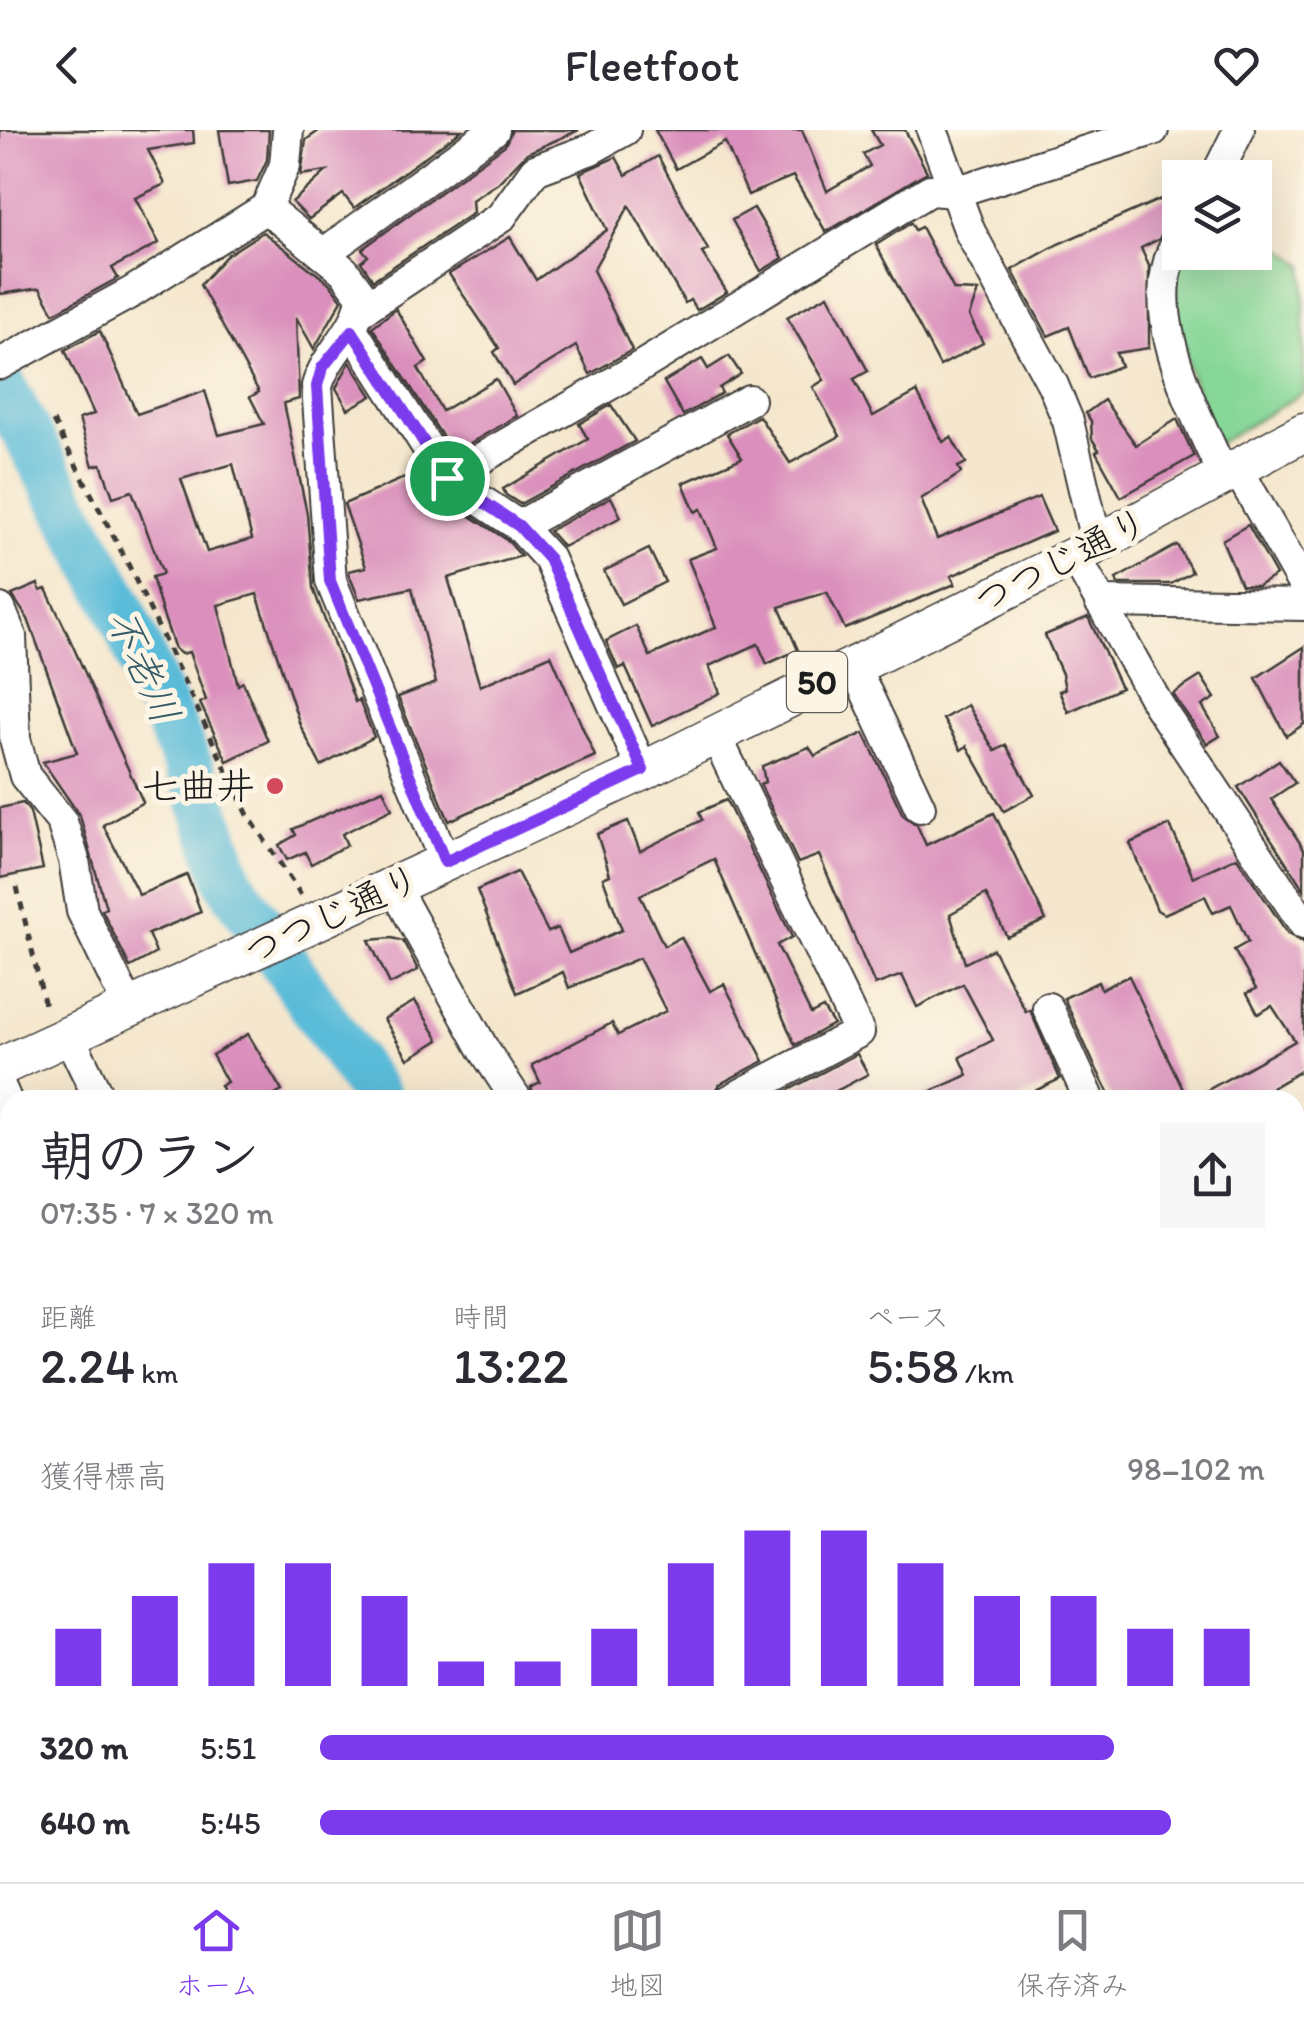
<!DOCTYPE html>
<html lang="ja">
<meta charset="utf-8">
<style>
body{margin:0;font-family:Itim,"Klee One",sans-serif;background:#f7f7f7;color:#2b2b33;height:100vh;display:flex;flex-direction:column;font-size:38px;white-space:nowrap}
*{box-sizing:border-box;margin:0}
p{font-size:32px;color:#7c7c81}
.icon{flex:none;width:55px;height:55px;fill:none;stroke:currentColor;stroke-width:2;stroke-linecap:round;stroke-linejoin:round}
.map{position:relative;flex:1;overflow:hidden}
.panel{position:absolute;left:0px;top:960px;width:1305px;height:792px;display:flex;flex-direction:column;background:#fff;border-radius:30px 30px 0 0;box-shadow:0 10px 40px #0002}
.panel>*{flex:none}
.tools{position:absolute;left:1162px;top:30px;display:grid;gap:20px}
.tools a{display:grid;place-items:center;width:110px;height:110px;border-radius:0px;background:#fff;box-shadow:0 10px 40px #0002;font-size:50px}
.pin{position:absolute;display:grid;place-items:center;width:85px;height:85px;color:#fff;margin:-42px;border:5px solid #fff;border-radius:50%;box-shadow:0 2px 10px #0007}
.round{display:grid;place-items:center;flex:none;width:105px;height:105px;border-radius:0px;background:#f7f7f7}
.overview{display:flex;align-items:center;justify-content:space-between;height:170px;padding:0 40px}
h1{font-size:55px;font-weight:600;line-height:75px}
.figures{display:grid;grid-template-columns:repeat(3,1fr);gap:15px;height:170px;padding:10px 40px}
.figures div{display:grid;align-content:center}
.figures b{font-size:50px;font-weight:600}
.figures small{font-size:28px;font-weight:400}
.figures p{font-size:28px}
.chart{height:280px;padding:20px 40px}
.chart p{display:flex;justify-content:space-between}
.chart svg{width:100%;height:180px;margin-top:10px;stroke:#7c3aed;stroke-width:6}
ul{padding:0 40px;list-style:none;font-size:32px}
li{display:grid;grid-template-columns:160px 120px 1fr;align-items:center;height:75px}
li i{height:25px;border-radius:12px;background:#7c3aed}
header{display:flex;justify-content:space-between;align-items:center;height:130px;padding:0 40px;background:#fff;font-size:45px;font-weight:600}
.dock{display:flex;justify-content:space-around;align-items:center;height:140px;border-top:2px solid #e1e1e2;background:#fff;font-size:28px;color:#7c7c81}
.dock a{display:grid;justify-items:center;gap:5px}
.dock .selected{color:#7c3aed}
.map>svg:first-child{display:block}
</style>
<header><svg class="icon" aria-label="back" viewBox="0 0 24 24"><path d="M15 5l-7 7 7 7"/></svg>Fleetfoot<svg class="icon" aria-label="heart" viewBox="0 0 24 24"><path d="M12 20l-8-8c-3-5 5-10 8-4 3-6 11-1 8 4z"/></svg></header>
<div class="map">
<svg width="1304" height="1752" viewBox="0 0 1304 1752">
<rect width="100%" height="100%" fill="#fcf5e5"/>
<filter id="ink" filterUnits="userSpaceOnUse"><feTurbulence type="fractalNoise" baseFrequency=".01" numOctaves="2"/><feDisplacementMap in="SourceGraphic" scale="20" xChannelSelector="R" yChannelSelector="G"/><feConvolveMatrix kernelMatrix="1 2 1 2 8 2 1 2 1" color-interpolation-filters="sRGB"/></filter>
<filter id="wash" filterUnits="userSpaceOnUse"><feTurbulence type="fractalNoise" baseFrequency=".0048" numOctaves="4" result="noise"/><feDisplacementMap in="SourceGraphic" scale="40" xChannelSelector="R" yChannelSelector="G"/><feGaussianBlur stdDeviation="2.25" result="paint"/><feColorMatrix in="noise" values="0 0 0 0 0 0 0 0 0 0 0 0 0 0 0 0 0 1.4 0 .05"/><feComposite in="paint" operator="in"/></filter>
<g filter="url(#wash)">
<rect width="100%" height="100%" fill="#f5e7cd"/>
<path fill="#87d798" stroke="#527a5a" stroke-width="2.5" d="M 1255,98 L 1304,135 L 1304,262 L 1217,314 C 1195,263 1162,176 1180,122 L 1255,122 Z"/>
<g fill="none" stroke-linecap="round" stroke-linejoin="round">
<g stroke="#5abcd9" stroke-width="50">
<path d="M 0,254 L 115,467 L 197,656 L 230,753 L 378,970"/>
<path d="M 758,1742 L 764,1752"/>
</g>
</g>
<g id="blocks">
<g fill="#da8fbc" fill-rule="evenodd">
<path d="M 0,0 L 193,0 L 194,13 L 148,20 L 165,54 L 135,68 L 159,113 L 112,138 L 118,148 L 54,183 L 40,158 L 0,164 Z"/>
<path d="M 219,0 L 269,0 L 267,30 L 257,51 L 228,56 Z"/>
<path d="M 320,0 L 462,0 L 354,78 L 343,64 L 309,89 L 292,72 L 327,41 L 301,45 L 306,10 Z"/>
<path d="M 512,0 L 579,0 L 527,23 L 498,53 L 472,70 L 473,83 L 373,150 L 361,132 L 368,126 L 362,119 L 505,15 Z"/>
<path d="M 655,0 L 802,0 L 827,61 L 870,36 L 863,24 L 880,15 L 871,0 L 905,0 L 927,42 L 826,102 L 793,46 L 748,65 L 725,12 L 676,39 Z"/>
<path d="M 658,26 L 708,120 L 702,123 L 727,162 L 697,180 L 690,170 L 685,173 L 629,76 L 593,140 L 632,220 L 590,244 L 576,216 L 513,255 L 494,222 L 499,218 L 449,144 L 510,107 L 536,150 L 607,100 L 580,43 L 616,27 L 626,45 Z"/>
<path d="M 1172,64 L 1180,89 L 1170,91 L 1159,109 L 1141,118 L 1149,136 L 1149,218 L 1116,223 L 1121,236 L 1089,248 L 1069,197 L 1048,206 L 1012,140 L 1058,114 Z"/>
<path d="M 754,78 L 783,128 L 761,141 L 732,90 Z"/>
<path d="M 911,93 L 915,100 L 921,97 L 954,160 L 978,161 L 969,186 L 983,213 L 940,236 L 876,115 Z"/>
<path d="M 263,102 L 330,154 L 342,170 L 314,219 L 296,187 L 299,269 L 284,273 L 307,384 L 313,458 L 355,572 L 359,570 L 374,607 L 321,636 L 300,595 L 257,464 L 218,475 L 238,555 L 243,552 L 268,611 L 227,631 L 200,573 L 206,570 L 189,522 L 181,524 L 175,519 L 162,482 L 152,447 L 163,444 L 132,361 L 113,367 L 101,334 L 93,336 L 79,289 L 94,284 L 65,220 L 100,201 L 137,284 L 205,261 L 219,305 L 264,294 L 250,267 L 259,262 L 200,155 L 227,125 ZM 233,334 L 252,409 L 207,422 L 181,349 Z"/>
<path d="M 828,165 L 868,241 L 854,249 L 873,286 L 917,262 L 943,312 L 951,307 L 966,333 L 958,337 L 961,343 L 921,369 L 937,409 L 1039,367 L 1054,401 L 951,446 L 955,454 L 845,499 L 827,462 L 779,477 L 798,520 L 767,534 L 758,514 L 709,536 L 720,563 L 652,596 L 625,536 L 618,539 L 606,511 L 636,496 L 650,526 L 716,497 L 688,429 L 717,418 L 701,379 L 695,382 L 683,353 L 742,328 L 727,304 L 759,286 L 790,333 L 840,306 L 813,257 L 824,250 L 787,187 Z"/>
<path d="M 396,179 L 427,232 L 418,238 L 442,281 L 496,249 L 517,286 L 453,323 L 372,197 Z"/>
<path d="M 729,226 L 741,244 L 719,258 L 722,263 L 683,285 L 664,252 L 702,229 L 708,239 Z"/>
<path d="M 350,232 L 372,266 L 348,279 L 336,258 Z"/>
<path d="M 1104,270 L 1136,315 L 1177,289 L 1194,326 L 1121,367 L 1096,322 L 1099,320 L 1092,309 L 1091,291 L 1086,283 Z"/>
<path d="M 611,275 L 635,311 L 520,374 L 506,365 L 503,359 L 588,309 L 579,294 Z"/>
<path d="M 420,341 L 437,364 L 445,388 L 463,381 L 507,410 L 521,426 L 448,448 L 480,556 L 551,525 L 595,626 L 449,691 L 398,567 L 436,553 L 412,458 L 359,469 L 350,447 L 349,441 L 366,437 L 344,374 Z"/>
<path d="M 611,367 L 621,387 L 563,417 L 549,401 Z"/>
<path d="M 1248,395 L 1276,445 L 1258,456 L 1241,455 L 1222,410 Z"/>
<path d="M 1177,415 L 1192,442 L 1171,454 L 1118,454 L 1116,449 Z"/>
<path d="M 649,419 L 665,452 L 621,474 L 604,441 Z"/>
<path d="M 38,454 L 40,461 L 46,459 L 63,494 L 143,672 L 103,695 L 139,765 L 187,745 L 201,782 L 148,804 L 156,823 L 130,837 L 102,780 L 106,778 L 80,686 L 43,632 L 77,623 L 28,489 L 12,465 Z"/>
<path d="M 1088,487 L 1121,558 L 1068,582 L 1059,561 L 1065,559 L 1062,544 L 1045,505 Z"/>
<path d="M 1304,517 L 1304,594 L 1286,606 L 1256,548 Z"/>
<path d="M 1201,546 L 1215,568 L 1202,576 L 1220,606 L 1207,614 L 1173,564 Z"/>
<path d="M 967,575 L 995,621 L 1006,615 L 1034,665 L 1004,681 L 967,616 L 961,620 L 943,589 Z"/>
<path d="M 864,603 L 903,685 L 917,695 L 926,715 L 994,683 L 1046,790 L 1007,807 L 986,764 L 950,784 L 965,833 L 993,819 L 1026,882 L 1030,880 L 1060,949 L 1016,970 L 911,970 L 968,945 L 960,927 L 993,910 L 963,854 L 917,877 L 902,845 L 875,855 L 819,725 L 798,733 L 760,654 L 765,652 L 762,636 L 809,617 L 815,626 Z"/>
<path d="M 1279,630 L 1295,653 L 1271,669 L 1304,719 L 1304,760 L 1238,657 Z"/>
<path d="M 383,659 L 392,679 L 342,704 L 347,715 L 311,734 L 305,722 L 287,730 L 279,715 L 296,705 L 293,699 Z"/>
<path d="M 726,670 L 792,807 L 777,815 L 811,884 L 823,878 L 833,894 L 795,915 L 714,729 L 640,765 L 664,816 L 681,807 L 710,861 L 724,854 L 764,931 L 720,954 L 711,970 L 536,970 L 531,957 L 540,952 L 532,935 L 612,893 L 618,905 L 666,881 L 639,828 L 569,858 L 563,842 L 517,863 L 477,760 L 517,742 L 548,802 L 558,798 L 569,823 L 622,800 L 603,748 L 610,745 L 597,704 L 628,691 L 640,721 L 702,690 L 699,682 Z"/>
<path d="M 23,673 L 30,682 L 43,739 L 0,748 L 0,678 Z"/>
<path d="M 1170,695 L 1193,747 L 1237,727 L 1288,804 L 1304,813 L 1304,939 L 1251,970 L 1190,970 L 1295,911 L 1272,876 L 1258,884 L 1247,863 L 1256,859 L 1234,820 L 1248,812 L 1231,775 L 1213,783 L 1205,766 L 1164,784 L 1157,780 L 1130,713 Z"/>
<path d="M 392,808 L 403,811 L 418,840 L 390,854 L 369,810 Z"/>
<path d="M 1129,846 L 1188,970 L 1112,970 L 1093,932 L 1064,868 L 1098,852 L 1101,859 Z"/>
<path d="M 415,871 L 439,910 L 408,929 L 384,889 Z"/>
<path d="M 248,904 L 282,961 L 266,970 L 229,970 L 220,956 L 227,952 L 212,925 Z"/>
<path d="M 857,924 L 868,944 L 840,959 L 817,970 L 770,970 Z"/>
</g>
</g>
</g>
<g filter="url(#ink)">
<use href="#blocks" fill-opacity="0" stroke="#3d3a37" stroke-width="2.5"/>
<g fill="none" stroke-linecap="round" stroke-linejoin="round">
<g stroke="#3d3a37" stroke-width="34">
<g id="minor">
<path d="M 932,0 L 970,102 L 1053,255 L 1068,291 L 1097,415"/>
<path d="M 1215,48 L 1239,0"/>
<path d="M 266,78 L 344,141 L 362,166 C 358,203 327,221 317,256 L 331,451 L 445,732"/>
<path d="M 1180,107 C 1136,176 1195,281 1224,347"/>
<path d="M 323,124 L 494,0"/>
<path d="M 360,181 L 501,87 L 535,40 L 591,19 L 625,0"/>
<path d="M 353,201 L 447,348 L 519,396 L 549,429 L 643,641"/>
<path d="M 0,234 L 132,162 L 266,78 L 285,35 L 288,0"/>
<path d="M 1238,340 L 1304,456"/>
<path d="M 447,348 L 635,240 L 930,60 L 955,62 L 1153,0"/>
<path d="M 519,396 L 749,270"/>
<path d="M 1075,426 L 1157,573 L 1304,794"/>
<path d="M 1100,472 L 1304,475"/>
<path d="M 0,479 L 11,506 L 15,609 L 25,646 L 62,692 L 74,730 L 82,781 L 128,876"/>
<path d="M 853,534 L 920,677"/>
<path d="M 715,604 L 859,902 L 730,970"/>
<path d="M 393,755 L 484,920 L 517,970"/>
<path d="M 1048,878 L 1088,966 L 1081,970"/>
<path d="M 69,906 L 100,970"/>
<path d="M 0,956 L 10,979"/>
<path d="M 0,1096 L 10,1092"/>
<path d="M 0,1213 L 10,1236"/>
<path d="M 0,1483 L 10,1506"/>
<path d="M 1295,1525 L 1304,1520"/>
<path d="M 0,1562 L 10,1557"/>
<path d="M 1295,1625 L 1304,1619"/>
<path d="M 197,1742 L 202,1752"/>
<path d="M 669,1742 L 673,1752"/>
<path d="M 928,1742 L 935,1752"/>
<path d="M 1108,1742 L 1114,1752"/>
<path d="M 1179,1742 L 1183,1752"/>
<path d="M 429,1752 L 435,1742"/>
<path d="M 976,1752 L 991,1742"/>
</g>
</g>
<g stroke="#3d3a37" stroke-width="41">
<g id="major">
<path d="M 0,937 L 643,641 L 1075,426 L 1304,302"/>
<path d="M 0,1751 L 1,1752"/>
</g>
</g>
<g stroke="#3d3a37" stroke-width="5" stroke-dasharray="8 8" stroke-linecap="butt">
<path d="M 53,291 L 127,432 L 248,685 L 301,765"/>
<path d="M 17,757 L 46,880"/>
</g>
<use href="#minor" stroke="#fff" stroke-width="30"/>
<use href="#major" stroke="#fff" stroke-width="38"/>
</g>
</g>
<g fill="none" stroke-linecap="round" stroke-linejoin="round" filter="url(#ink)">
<g stroke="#fff" stroke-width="20">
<path id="route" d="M 352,201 L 447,348 L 519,396 L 549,429 L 643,640 L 445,732 L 330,451 L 317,256 L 322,238 Z"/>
</g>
<use href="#route" stroke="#7c3aed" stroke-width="12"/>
</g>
<circle fill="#d1495b" stroke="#fcf5e5" stroke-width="4" cx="275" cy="656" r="10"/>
<g text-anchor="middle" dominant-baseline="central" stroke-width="10" stroke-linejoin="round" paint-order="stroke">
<rect fill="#fcf5e5" stroke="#5f5d58" stroke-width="2.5" x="787" y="522" width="60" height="60" rx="8"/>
<g font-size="35" font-weight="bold" fill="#1c1c1c">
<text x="817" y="552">50</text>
</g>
<g font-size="38" fill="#1c1c1c" stroke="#fcf5e5">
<text transform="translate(1061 431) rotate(-27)">つつじ通り</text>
<text transform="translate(332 785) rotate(-25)">つつじ通り</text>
</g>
<g font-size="38" fill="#1c1c1c" stroke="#fcf5e5" text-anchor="end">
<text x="255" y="656">七曲井</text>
</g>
<g font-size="40" font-style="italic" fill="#355c68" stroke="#fcf5e5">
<text transform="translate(144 536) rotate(66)">不老川</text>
</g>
</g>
</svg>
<div class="tools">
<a><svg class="icon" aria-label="layers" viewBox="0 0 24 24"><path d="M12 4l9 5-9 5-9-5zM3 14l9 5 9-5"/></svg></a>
</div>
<div class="pin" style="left:447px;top:348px;background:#1e9e55"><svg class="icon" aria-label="arrive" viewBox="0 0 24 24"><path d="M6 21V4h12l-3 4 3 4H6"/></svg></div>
<section class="panel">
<div class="overview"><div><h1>朝のラン</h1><p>07:35 · 7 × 320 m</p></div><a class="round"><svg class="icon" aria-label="share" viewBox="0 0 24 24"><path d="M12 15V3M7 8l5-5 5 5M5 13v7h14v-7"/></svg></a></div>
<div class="figures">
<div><p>距離</p><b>2.24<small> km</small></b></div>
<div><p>時間</p><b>13:22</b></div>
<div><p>ペース</p><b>5:58<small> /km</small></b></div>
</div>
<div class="chart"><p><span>獲得標高</span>98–102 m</p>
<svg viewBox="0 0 160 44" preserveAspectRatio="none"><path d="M5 44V30M15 44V22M25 44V14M35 44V14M45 44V22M55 44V38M65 44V38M75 44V30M85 44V14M95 44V6M105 44V6M115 44V14M125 44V22M135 44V22M145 44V30M155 44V30"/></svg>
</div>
<ul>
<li><b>320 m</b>5:51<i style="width:84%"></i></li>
<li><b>640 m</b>5:45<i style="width:90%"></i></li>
</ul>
</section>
</div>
<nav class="dock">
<a class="selected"><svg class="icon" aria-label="home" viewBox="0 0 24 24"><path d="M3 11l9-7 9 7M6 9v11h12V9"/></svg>ホーム</a>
<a><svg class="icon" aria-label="map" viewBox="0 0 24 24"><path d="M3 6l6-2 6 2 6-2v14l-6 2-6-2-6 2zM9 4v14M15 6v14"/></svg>地図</a>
<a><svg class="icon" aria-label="saved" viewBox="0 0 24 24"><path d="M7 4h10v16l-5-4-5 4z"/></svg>保存済み</a>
</nav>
